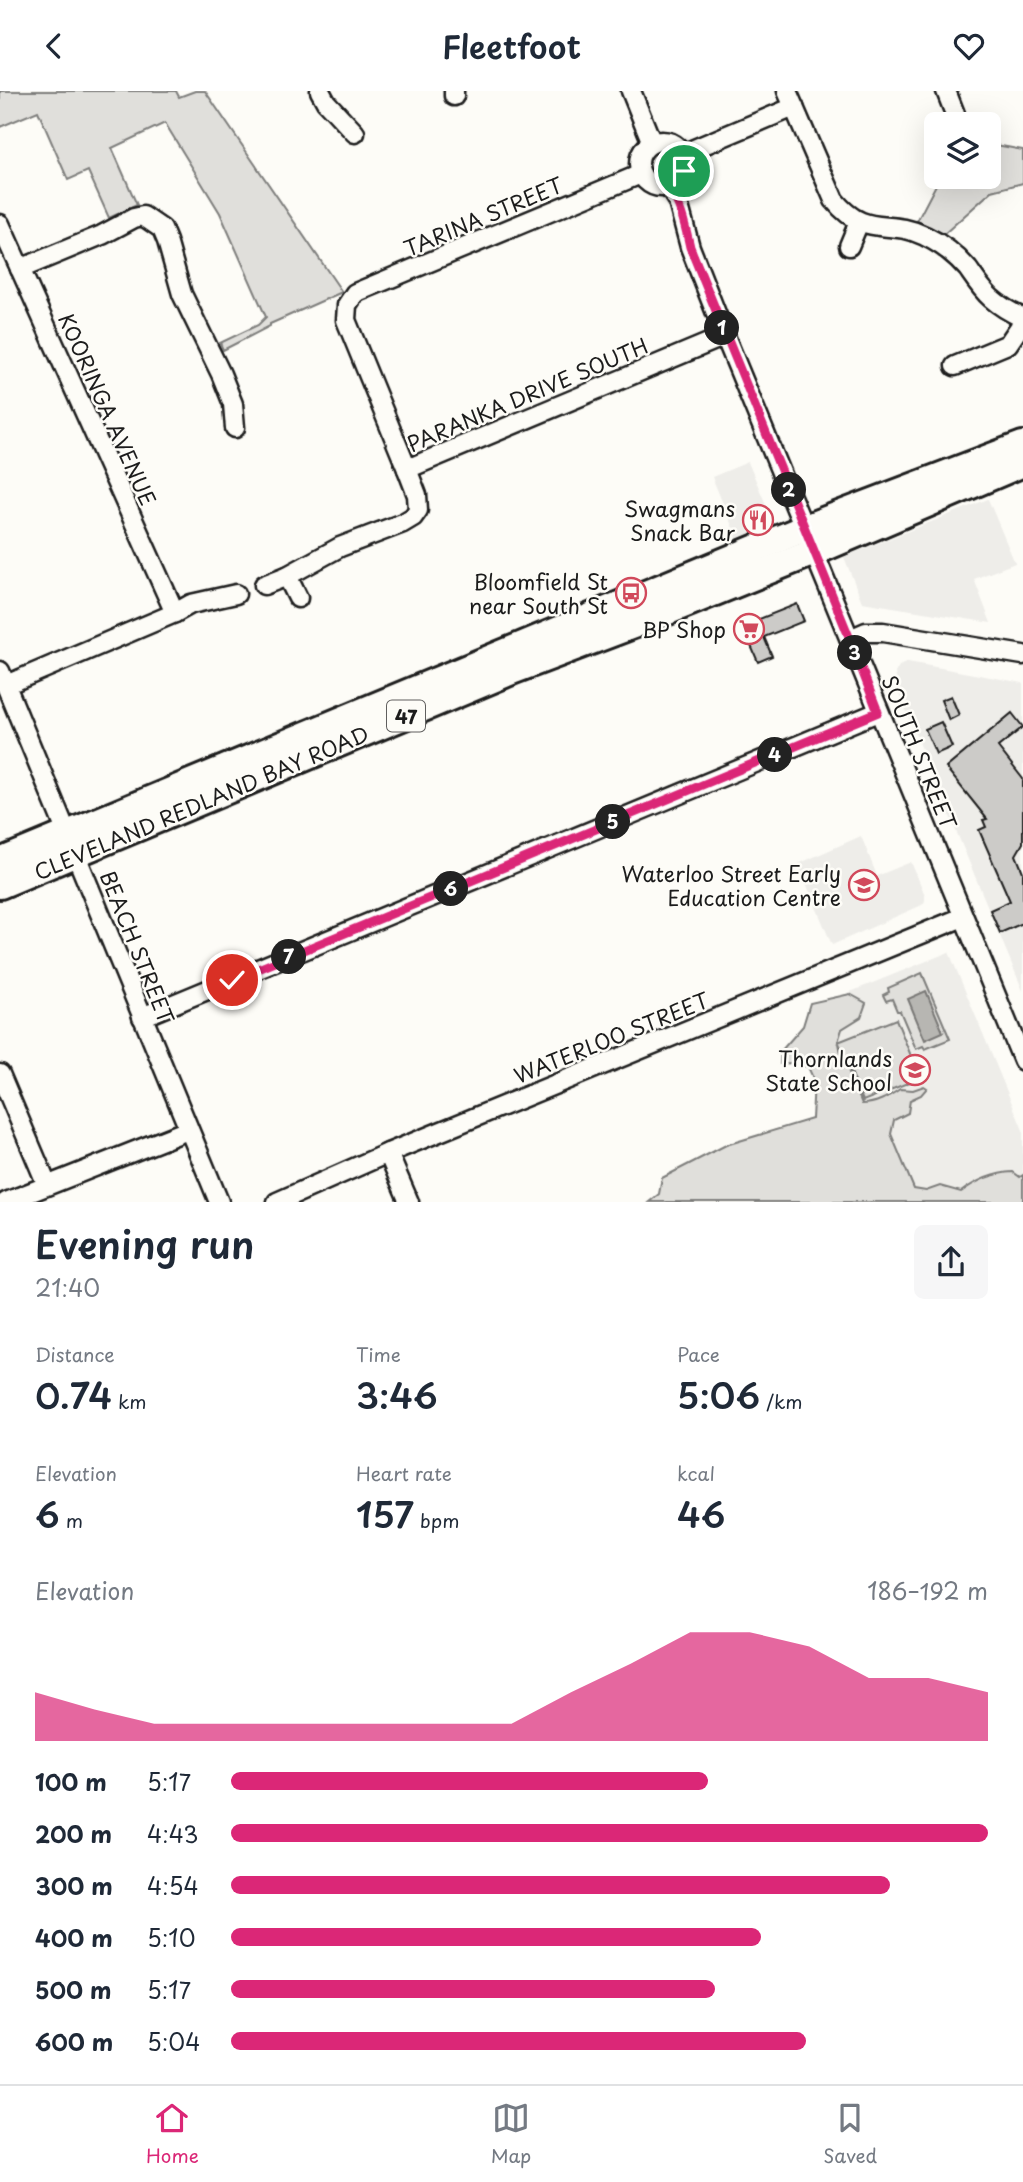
<!DOCTYPE html>
<meta charset="utf-8">
<style>
body{margin:0;font-family:"Playpen Sans",sans-serif;background:#f6f6f7;color:#1f2937;height:100vh;display:flex;flex-direction:column;font-size:26px;white-space:nowrap}
*{box-sizing:border-box;margin:0}
p{font-size:23px;color:#747a83}
.icon{flex:none;width:38px;height:38px;fill:none;stroke:currentColor;stroke-width:2;stroke-linecap:round;stroke-linejoin:round}
.map{position:relative;height:1111px;overflow:hidden}
.details{display:flex;flex-direction:column;background:#fff;flex:1}
.details>*{flex:none}
.buttons{position:absolute;left:924px;top:21px;display:grid;gap:14px}
.buttons a{display:grid;place-items:center;width:77px;height:77px;border-radius:10px;background:#fff;box-shadow:0 7px 28px #0002;font-size:35px}
.pin{position:absolute;display:grid;place-items:center;width:60px;height:60px;color:#fff;margin:-30px;border:4px solid #fff;border-radius:50%;box-shadow:0 2px 7px #0007}
.km{position:absolute;width:35px;height:35px;margin:-18px;border-radius:50%;background:#222;color:#fff;font-size:19px;line-height:35px;text-align:center}
.round{display:grid;place-items:center;flex:none;width:74px;height:74px;border-radius:10px;background:#f6f6f7}
.overview{display:flex;align-items:center;justify-content:space-between;height:119px;padding:0 35px}
h1{font-size:38px;font-weight:600;line-height:52px}
.figures{display:grid;grid-template-columns:repeat(3,1fr);gap:10px;height:119px;padding:7px 35px}
.figures div{display:grid;align-content:center}
.figures b{font-size:35px;font-weight:600}
.figures small{font-size:19px;font-weight:400}
.figures p{font-size:19px}
.chart{height:196px;padding:14px 35px}
.chart p{display:flex;justify-content:space-between}
.chart svg{width:100%;height:126px;margin-top:7px;fill:#db2777;opacity:.7}
ul{padding:0 35px;list-style:none;font-size:23px}
li{display:grid;grid-template-columns:112px 84px 1fr;align-items:center;height:52px}
li i{height:18px;border-radius:9px;background:#db2777}
header{display:flex;justify-content:space-between;align-items:center;height:91px;padding:0 35px;background:#fff;font-size:32px;font-weight:600}
.dock{display:flex;justify-content:space-around;align-items:center;height:98px;border-top:2px solid #e0e1e3;background:#fff;font-size:19px;color:#747a83}
.dock a{display:grid;justify-items:center;gap:4px}
.dock .selected{color:#db2777}
.map>svg:first-child{display:block}
</style>
<header><svg class="icon" aria-label="back" viewBox="0 0 24 24"><path d="M15 5l-7 7 7 7"/></svg>Fleetfoot<svg class="icon" aria-label="heart" viewBox="0 0 24 24"><path d="M12 20l-8-8c-3-5 5-10 8-4 3-6 11-1 8 4z"/></svg></header>
<div class="map">
<svg width="1023" height="1111" viewBox="0 0 1023 1111">
<rect width="100%" height="100%" fill="#fdfcf7"/>
<filter id="ink" filterUnits="userSpaceOnUse"><feTurbulence type="fractalNoise" baseFrequency=".0143" numOctaves="2"/><feDisplacementMap in="SourceGraphic" scale="14" xChannelSelector="R" yChannelSelector="G"/><feConvolveMatrix kernelMatrix="1 2 1 2 8 2 1 2 1" color-interpolation-filters="sRGB"/></filter>
<g filter="url(#ink)">
<g fill="#eeede9">
<path d="M 748,371 L 770,423 L 767,435 L 737,447 L 712,386 Z"/>
<path d="M 988,408 L 1015,472 L 974,488 L 991,532 L 862,511 L 844,466 Z"/>
<path d="M 908,571 L 1023,592 L 1023,900 L 898,601 L 895,582 L 899,575 Z"/>
<path d="M 861,745 L 877,785 L 911,771 L 925,804 L 925,810 L 922,814 L 832,854 L 798,773 Z"/>
<path d="M 949,861 L 1023,1039 L 1023,1111 L 886,1111 L 806,919 Z"/>
</g>
<g fill="#e0dfdb" stroke="#7e7e7c" stroke-width="2">
<path d="M 0,0 L 176,0 L 179,6 L 195,0 L 205,0 L 342,201 L 270,233 L 270,235 L 223,259 L 220,252 L 258,234 L 266,226 L 220,122 L 165,32 L 112,57 L 137,114 L 109,127 L 88,80 L 68,89 L 38,20 L 0,36 Z"/>
<path d="M 989,49 L 991,53 L 1023,59 L 1023,92 L 992,100 L 944,143 L 917,130 L 940,86 L 989,86 Z"/>
<path d="M 922,882 L 950,948 L 925,958 L 923,955 L 916,958 L 900,920 L 897,920 L 892,908 L 886,910 L 883,904 L 889,901 L 888,897 Z"/>
<path d="M 850,903 L 866,912 L 861,926 L 842,938 L 838,951 L 896,928 L 920,987 L 863,1010 L 839,952 L 841,962 L 862,1013 C 876,1013 888,1006 900,998 L 913,999 L 924,995 L 927,997 L 921,1004 L 910,1009 L 908,1022 L 894,1029 L 891,1043 L 914,1098 L 926,1100 L 940,1095 L 961,1101 C 977,1089 993,1082 1013,1081 L 1020,1086 L 1023,1084 L 1023,1111 L 649,1111 L 659,1103 L 662,1087 L 726,1054 L 812,1028 L 814,989 L 808,976 L 792,972 L 780,973 L 781,960 L 803,935 L 810,912 Z"/>
</g>
<path fill="#b7b6b2" stroke="#797876" stroke-width="2" d="M 926,900 L 943,941 L 925,949 L 908,908 Z"/>
<g fill="#cccbc8" stroke="#1c1c1c" stroke-width="2">
<path d="M 797,513 L 804,530 L 764,546 L 772,565 L 758,571 L 746,543 L 743,544 L 738,533 L 742,532 L 740,528 L 748,525 L 757,529 Z"/>
<path d="M 951,605 L 959,624 L 949,629 L 941,609 Z"/>
<path d="M 1012,622 L 1023,636 L 998,656 L 1023,688 L 1023,752 L 1016,764 L 1023,781 L 1023,832 L 1000,842 L 990,819 L 1010,810 L 979,739 L 986,736 L 983,729 L 987,728 L 946,677 Z"/>
<path d="M 941,631 L 952,656 L 936,663 L 925,638 Z"/>
</g>
<g fill="none" stroke-linecap="round" stroke-linejoin="round">
<g stroke="#1c1c1c" stroke-width="23">
<g id="minor">
<path d="M 320,0 L 326,11 L 355,42"/>
<path d="M 454,0 L 454,5"/>
<path d="M 631,0 L 652,52"/>
<path d="M 787,0 L 834,109 C 867,149 887,126 925,145 C 942,153 956,164 968,178 C 975,188 982,199 991,207 C 1001,216 1012,222 1023,227"/>
<path d="M 946,0 L 955,23"/>
<circle cx="662" cy="73" r="23"/>
<path d="M 683,65 L 694,58 L 794,16"/>
<path d="M 668,95 L 678,111 L 690,156 L 725,245 L 1023,970"/>
<path d="M 0,133 L 175,522"/>
<path d="M 849,155 L 859,131"/>
<path d="M 20,178 L 102,144 L 134,127 L 143,125 L 162,138 L 167,150 L 182,203 L 221,283 L 233,313 L 235,337"/>
<path d="M 955,275 L 1008,253 L 1023,231"/>
<path d="M 407,378 L 346,229 L 347,214 L 355,202 L 641,83"/>
<path d="M 287,485 L 298,507"/>
<path d="M 264,494 L 287,485 L 340,456 L 403,432 L 413,426 L 418,419 L 417,404 L 407,378 L 725,245"/>
<path d="M 850,548 L 866,541 L 883,541 L 1023,564"/>
<path d="M 0,580 L 219,1111"/>
<path d="M 6,594 L 175,522 L 191,513 L 236,503"/>
<path d="M 142,926 L 878,621"/>
<path d="M 0,983 L 47,1094"/>
<path d="M 388,1062 L 409,1111"/>
<path d="M 6,1111 L 188,1039"/>
<path d="M 277,1111 L 388,1062 L 963,826"/>
</g>
</g>
<g stroke="#1c1c1c" stroke-width="32">
<g id="highway">
<path d="M 0,771 L 805,437 L 1023,354"/>
<path d="M 0,794 L 514,579 L 646,529 L 814,461 L 1023,372"/>
</g>
</g>
<use href="#minor" stroke="#fdfcf7" stroke-width="18"/>
<use href="#highway" stroke="#fdfcf7" stroke-width="26"/>
</g>
</g>
<g fill="none" stroke-linecap="round" stroke-linejoin="round" filter="url(#ink)">
<g stroke="#fff" stroke-width="14">
<path id="route" d="M 232,889 L 878,621 L 850,548 L 690,156 C 685,134 681,114 668,95 L 675,92 L 684,80"/>
</g>
<use href="#route" stroke="#db2777" stroke-width="9"/>
</g>
<defs>
<g id="restaurant-ring" transform="scale(1.575)"><circle r="9.5" fill="#fdfcf7" stroke="#d1495b" stroke-width="1.5"/><path d="M-5-6h1v4h1v-4h1v4h1v-4h1v5L-1.5 .5V6h-2V.5L-5-1ZM5-6V6H3V1.5H1.5Q1.5-4 5-6Z" fill="#d1495b"/></g>
<g id="bus-ring" transform="scale(1.575)"><circle r="9.5" fill="#fdfcf7" stroke="#d1495b" stroke-width="1.5"/><path d="M-5-6H5V4H4V6H2V4H-2V6H-4V4H-5ZM-3.5-4V0h7V-4ZM-3.5 1.2v1.5H-2V1.2ZM2 1.2v1.5H3.5V1.2Z" fill="#d1495b"/></g>
<g id="supermarket-ring" transform="scale(1.575)"><circle r="9.5" fill="#fdfcf7" stroke="#d1495b" stroke-width="1.5"/><path d="M-6-5.5h2.5l.6 2H6L4.5 2H-2.5L-4.4-4H-6ZM-1.5 3.2a1.3 1.3 0 1 0 .1 0ZM3 3.2a1.3 1.3 0 1 0 .1 0Z" fill="#d1495b"/></g>
<g id="school-ring" transform="scale(1.575)"><circle r="9.5" fill="#fdfcf7" stroke="#d1495b" stroke-width="1.5"/><path d="M0-5L7-2L0 1L-7-2ZM-4 1L0 2.5L4 1V4Q0 6-4 4Z" fill="#d1495b"/></g>
</defs>
<g fill-rule="evenodd">
<use href="#restaurant-ring" x="758" y="429"/>
<use href="#bus-ring" x="631" y="502"/>
<use href="#supermarket-ring" x="749" y="538"/>
<use href="#school-ring" x="864" y="794"/>
<use href="#school-ring" x="915" y="979"/>
</g>
<g text-anchor="middle" dominant-baseline="central" stroke-width="5" stroke-linejoin="round" paint-order="stroke">
<rect fill="#fdfcf7" stroke="#605f5e" stroke-width="2" x="387" y="609.5" width="38" height="31" rx="5"/>
<g font-size="19" font-weight="bold" fill="#1c1c1c">
<text x="406" y="625">47</text>
</g>
<g font-size="21" fill="#1c1c1c" stroke="#fdfcf7">
<text transform="translate(483 125) rotate(-23)">TARINA STREET</text>
<text transform="translate(527 303) rotate(-23)">PARANKA DRIVE SOUTH</text>
<text transform="translate(108 318) rotate(66)">KOORINGA AVENUE</text>
<text transform="translate(920 661) rotate(68)">SOUTH STREET</text>
<text transform="translate(201 711) rotate(-23)">CLEVELAND REDLAND BAY ROAD</text>
<text transform="translate(138 856) rotate(68)">BEACH STREET</text>
<text transform="translate(611 946) rotate(-22)">WATERLOO STREET</text>
</g>
<g font-size="21" fill="#1c1c1c" stroke="#fdfcf7" text-anchor="end">
<text x="735" y="417">Swagmans<tspan x="735" dy="24">Snack Bar</tspan></text>
<text x="608" y="490">Bloomfield St<tspan x="608" dy="24">near South St</tspan></text>
<text x="726" y="538">BP Shop</text>
<text x="841" y="782">Waterloo Street Early<tspan x="841" dy="24">Education Centre</tspan></text>
<text x="892" y="967">Thornlands<tspan x="892" dy="24">State School</tspan></text>
</g>
</g>
</svg>
<div class="buttons">
<a><svg class="icon" aria-label="layers" viewBox="0 0 24 24"><path d="M12 4l9 5-9 5-9-5zM3 14l9 5 9-5"/></svg></a>
</div>
<div class="pin" style="left:684px;top:80px;background:#1e9e55"><svg class="icon" aria-label="arrive" viewBox="0 0 24 24"><path d="M6 21V4h12l-3 4 3 4H6"/></svg></div>
<div class="pin" style="left:232px;top:889px;background:#d93025"><svg class="icon" aria-label="check" viewBox="0 0 24 24"><path d="M5 12l5 5 9-10"/></svg></div>
<b class="km" style="left:722px;top:237px">1</b>
<b class="km" style="left:789px;top:399px">2</b>
<b class="km" style="left:855px;top:562px">3</b>
<b class="km" style="left:775px;top:664px">4</b>
<b class="km" style="left:613px;top:731px">5</b>
<b class="km" style="left:451px;top:798px">6</b>
<b class="km" style="left:289px;top:866px">7</b>
</div>
<section class="details">
<div class="overview"><div><h1>Evening run</h1><p>21:40</p></div><a class="round"><svg class="icon" aria-label="share" viewBox="0 0 24 24"><path d="M12 15V3M7 8l5-5 5 5M5 13v7h14v-7"/></svg></a></div>
<div class="figures">
<div><p>Distance</p><b>0.74<small> km</small></b></div>
<div><p>Time</p><b>3:46</b></div>
<div><p>Pace</p><b>5:06<small> /km</small></b></div>
</div>
<div class="figures">
<div><p>Elevation</p><b>6<small> m</small></b></div>
<div><p>Heart rate</p><b>157<small> bpm</small></b></div>
<div><p>kcal</p><b>46</b></div>
</div>
<div class="chart"><p><span>Elevation</span>186–192 m</p>
<svg viewBox="0 0 160 44" preserveAspectRatio="none"><path d="M0 44V27L10 33L20 38L30 38L40 38L50 38L60 38L70 38L80 38L90 27L100 17L110 6L120 6L130 11L140 22L150 22L160 27V44z"/></svg>
</div>
<ul>
<li><b>100 m</b>5:17<i style="width:63%"></i></li>
<li><b>200 m</b>4:43<i style="width:100%"></i></li>
<li><b>300 m</b>4:54<i style="width:87%"></i></li>
<li><b>400 m</b>5:10<i style="width:70%"></i></li>
<li><b>500 m</b>5:17<i style="width:64%"></i></li>
<li><b>600 m</b>5:04<i style="width:76%"></i></li>
</ul>
</section>
<nav class="dock">
<a class="selected"><svg class="icon" aria-label="home" viewBox="0 0 24 24"><path d="M3 11l9-7 9 7M6 9v11h12V9"/></svg>Home</a>
<a><svg class="icon" aria-label="map" viewBox="0 0 24 24"><path d="M3 6l6-2 6 2 6-2v14l-6 2-6-2-6 2zM9 4v14M15 6v14"/></svg>Map</a>
<a><svg class="icon" aria-label="saved" viewBox="0 0 24 24"><path d="M7 4h10v16l-5-4-5 4z"/></svg>Saved</a>
</nav>
